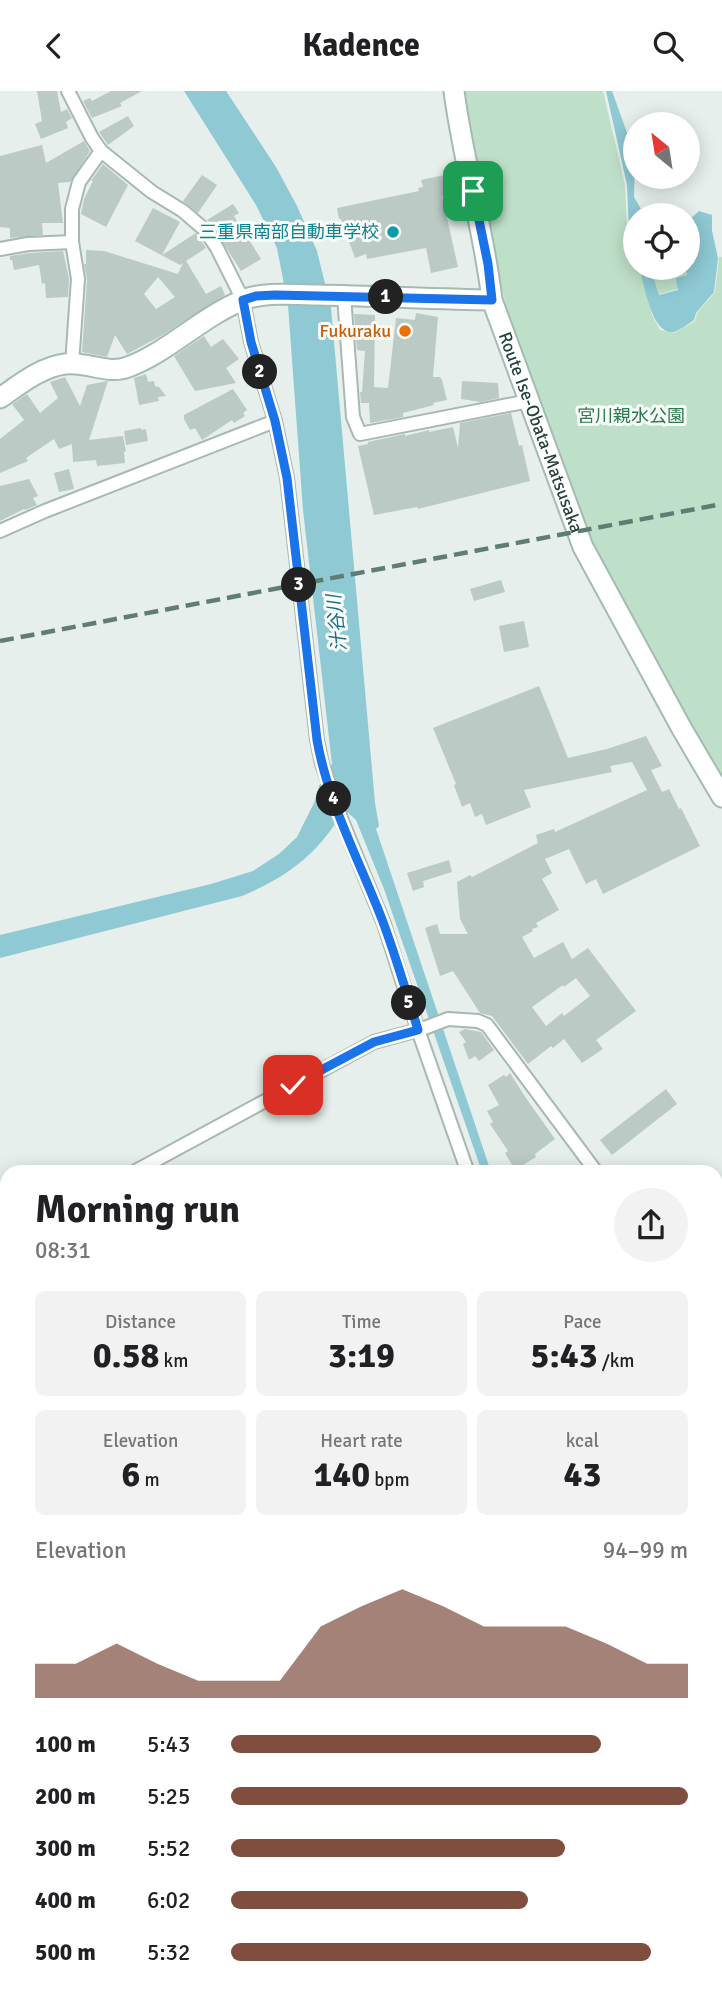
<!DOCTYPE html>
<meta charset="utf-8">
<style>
body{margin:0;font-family:Signika,"Noto Sans JP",sans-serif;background:#f2f2f2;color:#202124;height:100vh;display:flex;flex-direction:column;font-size:26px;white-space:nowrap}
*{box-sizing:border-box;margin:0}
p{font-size:23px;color:#757577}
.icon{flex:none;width:38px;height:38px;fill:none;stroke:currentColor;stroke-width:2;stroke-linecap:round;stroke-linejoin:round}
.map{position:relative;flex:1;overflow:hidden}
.sheet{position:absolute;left:0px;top:1074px;width:723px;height:831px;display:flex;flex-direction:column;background:#fff;border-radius:21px 21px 0 0;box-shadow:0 4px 18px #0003}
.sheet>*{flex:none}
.needle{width:46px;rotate:330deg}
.tools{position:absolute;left:623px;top:21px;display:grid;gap:14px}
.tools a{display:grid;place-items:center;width:77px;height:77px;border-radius:50%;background:#fff;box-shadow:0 4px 18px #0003;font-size:35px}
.pin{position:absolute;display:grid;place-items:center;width:60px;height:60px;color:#fff;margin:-30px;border-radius:14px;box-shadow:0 4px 10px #0006}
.km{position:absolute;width:35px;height:35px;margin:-18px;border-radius:50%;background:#222;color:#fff;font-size:19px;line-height:35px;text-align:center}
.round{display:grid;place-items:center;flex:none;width:74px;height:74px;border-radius:37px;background:#f2f2f2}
.head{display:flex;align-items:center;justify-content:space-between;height:119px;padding:0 35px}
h1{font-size:38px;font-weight:700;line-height:52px}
.figures{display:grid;grid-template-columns:repeat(3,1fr);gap:10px;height:119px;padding:7px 35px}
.figures div{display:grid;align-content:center;border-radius:10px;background:#f2f2f2;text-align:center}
.figures b{font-size:35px;font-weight:700}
.figures small{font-size:19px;font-weight:400}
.figures p{font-size:19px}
.chart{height:196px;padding:14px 35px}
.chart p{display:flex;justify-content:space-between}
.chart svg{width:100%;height:126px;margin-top:7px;fill:#7f4e3f;opacity:.7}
ul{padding:0 35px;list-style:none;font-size:23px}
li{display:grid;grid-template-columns:112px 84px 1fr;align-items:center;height:52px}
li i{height:18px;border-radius:9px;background:#7f4e3f}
header{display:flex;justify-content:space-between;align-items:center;height:91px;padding:0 35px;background:#fff;font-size:32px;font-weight:700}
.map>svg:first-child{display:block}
</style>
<header><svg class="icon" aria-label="back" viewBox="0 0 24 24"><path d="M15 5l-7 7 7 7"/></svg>Kadence<svg class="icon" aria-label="search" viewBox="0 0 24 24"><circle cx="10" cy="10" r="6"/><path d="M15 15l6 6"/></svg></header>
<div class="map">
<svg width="722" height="1905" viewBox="0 0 722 1905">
<rect width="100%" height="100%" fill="#e6efeb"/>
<path fill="#bfe0c8" d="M 454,0 L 603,0 L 625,94 L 627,137 L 635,164 L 635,177 L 685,177 L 686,184 L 674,186 L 678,198 L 659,203 L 652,181 L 641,184 L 652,224 L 660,239 L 674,242 L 695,230 L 697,222 L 715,201 L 719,166 L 722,166 L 722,704 L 576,440 L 529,310 Z"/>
<g fill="#8ec9d4">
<path d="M 184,0 L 226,0 L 276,76 L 297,115 L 317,160 L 331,217 L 375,712 L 379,735 L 376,738 L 491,1081 L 482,1081 L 384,798 L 356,729 L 344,718 C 340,723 337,730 333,736 C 309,770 280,789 242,805 L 0,867 L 0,844 L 211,793 L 253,780 L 279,763 L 297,746 L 314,712 L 319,695 L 332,673 L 303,419 L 288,214 L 277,157 L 256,114 Z"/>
<path d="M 606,0 L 612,0 L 635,64 L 634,106 L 642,120 L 653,124 L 635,124 L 635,161 L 629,138 L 627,94 Z"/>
<path d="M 699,120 L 712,124 L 712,140 L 718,167 L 714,201 L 696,222 L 694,229 C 688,233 680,239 674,241 C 653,245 645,198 641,184 L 652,181 L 659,204 L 678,199 L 675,187 L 687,184 L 685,177 L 688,177 L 688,130 Z"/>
</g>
<g fill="#bbcac4" fill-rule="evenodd">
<path d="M 37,0 L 57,0 L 61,21 L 67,18 L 72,27 L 66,31 L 68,37 L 41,48 L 35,33 L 42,30 Z"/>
<path d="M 111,0 L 142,0 L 120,12 L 122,15 L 92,27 L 83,10 L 90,7 L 92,10 Z"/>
<path d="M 128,25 L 134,35 L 108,54 L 99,41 Z"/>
<path d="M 84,50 L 90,60 L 70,91 L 58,92 L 63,132 L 42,132 L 43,144 L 10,147 L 10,137 L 0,136 L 0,65 L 42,54 L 46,72 Z"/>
<path d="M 103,73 L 128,94 L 106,136 L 81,123 L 84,108 L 93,90 L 91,90 Z"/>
<path d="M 454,82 L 459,99 L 442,105 L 458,176 L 431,182 L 426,157 L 367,168 L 366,163 L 355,167 L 341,128 L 339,128 L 337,117 L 419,100 L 418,97 L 423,96 L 421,89 Z"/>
<path d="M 202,84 L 217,94 L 198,122 L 183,110 Z"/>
<path d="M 233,113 L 239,122 L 234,125 L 261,168 L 241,180 L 211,133 L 207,129 Z"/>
<path d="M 153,117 L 180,131 L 162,164 L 196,142 L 206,157 L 186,170 L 206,203 L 221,195 L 225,204 L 161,245 L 127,263 L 115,244 L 107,266 L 82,261 L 87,189 L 84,173 L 86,173 L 86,159 L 104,160 L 178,183 L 183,172 L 180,174 L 135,150 ZM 158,186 L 175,206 L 156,218 L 144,203 Z"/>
<path d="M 63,160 L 69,188 L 68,206 L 46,207 L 45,192 L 42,193 L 39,174 L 14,179 L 12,169 L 10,169 L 10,165 L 29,162 Z"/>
<path d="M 416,222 L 438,226 L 433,286 L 440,286 L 442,289 L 447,309 L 433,312 L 434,314 L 403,322 L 403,326 L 370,332 L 369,312 L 361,312 L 360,301 L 362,301 L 365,260 L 357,259 L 354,223 L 375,224 L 374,296 L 388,297 L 396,227 L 415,229 Z"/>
<path d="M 204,245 L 211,256 L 223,248 L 239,268 L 226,277 L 236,292 L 195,300 L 174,265 Z"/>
<path d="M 146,283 L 148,291 L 154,290 L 155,295 L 159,296 L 166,305 L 158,306 L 159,310 L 139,314 L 134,287 Z"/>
<path d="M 65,286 L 80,315 L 87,294 L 108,290 L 89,349 L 123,345 L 126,360 L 124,361 L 125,372 L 97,375 L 96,369 L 73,371 L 72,353 L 59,358 L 54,348 L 26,367 L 28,370 L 0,382 L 0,348 L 24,329 L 12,313 L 27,303 L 40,322 L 58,307 L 50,291 Z"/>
<path d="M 462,290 L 498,292 L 499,307 L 481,311 L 461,308 Z"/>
<path d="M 233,298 L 247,319 L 243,322 L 245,325 L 234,332 L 232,329 L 202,349 L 195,337 L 190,339 L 184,328 L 184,324 Z"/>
<path d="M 511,322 L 519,355 L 522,354 L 530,390 L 418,418 L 417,416 L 374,424 L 358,355 L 368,353 L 368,351 L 372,350 L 405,343 L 405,345 L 429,339 L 429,341 L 453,336 L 458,357 L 460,332 Z"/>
<path d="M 141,337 L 141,339 L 146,338 L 148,350 L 126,354 L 124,340 Z"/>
<path d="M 69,378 L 74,398 L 59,401 L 54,382 Z"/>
<path d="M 29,388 L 38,405 L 33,407 L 37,414 L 25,419 L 24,418 L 0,430 L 0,395 Z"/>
<path d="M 501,489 L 505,501 L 474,510 L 470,498 Z"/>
<path d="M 524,530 L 529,556 L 504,561 L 499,535 Z"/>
<path d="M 539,595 L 568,667 L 607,658 L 646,645 L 662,675 L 651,679 L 662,701 L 669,698 L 679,718 L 681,717 L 700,755 L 603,803 L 596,788 L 586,793 L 569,758 L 545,768 L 552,782 L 542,788 L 559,819 L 536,832 L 538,836 L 532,838 L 533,840 L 522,846 L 534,867 L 563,851 L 572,868 L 588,857 L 636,920 L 596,949 L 603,958 L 582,972 L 564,948 L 553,957 L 551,955 L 528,973 L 492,925 L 480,922 L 453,880 L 440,885 L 425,837 L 437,833 L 440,843 L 468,843 L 460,828 L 457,791 L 470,784 L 472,786 L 538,752 L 536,744 L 554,738 L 555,741 L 647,699 L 632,671 L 610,675 L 612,681 L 524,699 L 531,716 L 486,734 L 482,723 L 475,726 L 470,712 L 462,716 L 454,694 L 456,693 L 433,637 ZM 576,887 L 590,905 L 564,925 L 562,922 L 546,935 L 532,916 L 563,894 L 564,896 Z"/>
<path d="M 449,769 L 452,781 L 423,790 L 424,796 L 413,800 L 407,782 Z"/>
<path d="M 465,938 L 481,941 L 494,959 L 479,970 L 475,965 L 469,969 L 463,953 L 466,951 L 459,941 Z"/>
<path d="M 510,982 L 526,1007 L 555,1048 L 535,1063 L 536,1066 L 515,1079 L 505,1062 L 508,1060 L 490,1033 L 493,1031 L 487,1020 L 499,1014 L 488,994 L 504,984 L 506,986 Z"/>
<path d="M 666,998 L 677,1013 L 612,1064 L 600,1049 Z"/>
</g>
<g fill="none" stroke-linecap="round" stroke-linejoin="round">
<g stroke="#a8b8b2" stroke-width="16">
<g id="street">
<path d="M 68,0 L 92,47 L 101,60 L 152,101 L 183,120 L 205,139 L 217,157 L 243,209 L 251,251 L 275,330 L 287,387 L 317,649 L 322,673 L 342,730 L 384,833 L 418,939 L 468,1082"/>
<path d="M 0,158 L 28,153 L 72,151"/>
<path d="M 344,205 L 353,326 L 360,343 L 529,310"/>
<path d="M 72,273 L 78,188 L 72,151 L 72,118 L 79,91 L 101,60"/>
<path d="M 0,440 L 45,420 L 275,330"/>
<path d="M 132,1082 L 374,951 L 422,938 L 448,928 L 478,930 L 487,934 L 597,1082"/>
<path d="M 0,1152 L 7,1148"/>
<path d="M 716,1196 L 722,1202"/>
<path d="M 716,1500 L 722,1510"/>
<path d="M 716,1558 L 722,1554"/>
<path d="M 0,1683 L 7,1680"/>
<path d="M 716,1825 L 722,1822"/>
<path d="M 483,1899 L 486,1905"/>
<path d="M 66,1905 L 78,1899"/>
<path d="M 566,1905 L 578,1899"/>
</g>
</g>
<g stroke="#a4bbb3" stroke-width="23">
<g id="secondary">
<path d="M 454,0 C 463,70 484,139 492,209"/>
<path id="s1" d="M 0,307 C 19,294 41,276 65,273 C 87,270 107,284 128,276 C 170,260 201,226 243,209 C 266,200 293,204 317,204 C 375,205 434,208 492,209 L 583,456 L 682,638 L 722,706"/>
</g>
</g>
<use href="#street" stroke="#fff" stroke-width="12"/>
<use href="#secondary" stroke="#fff" stroke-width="19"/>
<path stroke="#5f7d75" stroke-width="4.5" stroke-dasharray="14 7" stroke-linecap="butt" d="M 0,550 L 722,413"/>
</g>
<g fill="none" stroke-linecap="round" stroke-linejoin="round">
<g stroke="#fff" stroke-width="14">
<path id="route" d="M 293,994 L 374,951 L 418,939 C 407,903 396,866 383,831 C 360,771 328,712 317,649 L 287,387 L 275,330 L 251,251 L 243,209 L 256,205 L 275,204 L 492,209 L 488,173 L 473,100"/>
</g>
<use href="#route" stroke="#1a73e8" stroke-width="9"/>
</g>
<circle fill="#0f9aa8" stroke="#f7fbf9" stroke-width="2.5" cx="393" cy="141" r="7"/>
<circle fill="#e8710a" stroke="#f7fbf9" stroke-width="2.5" cx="405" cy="240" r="7"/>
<g text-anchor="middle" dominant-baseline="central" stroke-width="6" stroke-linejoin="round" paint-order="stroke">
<g font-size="18" fill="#0d838f" stroke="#f7fbf9" text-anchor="end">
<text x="379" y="141">三重県南部自動車学校</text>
</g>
<g font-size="18" fill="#c56008" stroke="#f7fbf9" text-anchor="end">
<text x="391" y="240">Fukuraku</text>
</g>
<g font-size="18" fill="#2d7a4b" stroke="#f7fbf9">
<text x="631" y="325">宮川親水公園</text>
</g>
<g font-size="18" fill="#24423a" stroke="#f7fbf9">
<text stroke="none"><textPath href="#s1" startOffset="662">Route Ise-Obata-Matsusaka</textPath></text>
</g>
<g font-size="19" font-style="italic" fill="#1c6f80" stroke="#f7fbf9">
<text transform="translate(337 532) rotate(-96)">汁谷川</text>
</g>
</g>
</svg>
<div class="tools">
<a><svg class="needle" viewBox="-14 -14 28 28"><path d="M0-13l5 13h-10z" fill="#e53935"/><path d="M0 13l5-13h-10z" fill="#757577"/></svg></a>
<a><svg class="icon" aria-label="locate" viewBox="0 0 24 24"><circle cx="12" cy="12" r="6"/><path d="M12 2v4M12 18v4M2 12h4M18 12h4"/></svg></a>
</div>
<div class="pin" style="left:473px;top:100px;background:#1e9e55"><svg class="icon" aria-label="arrive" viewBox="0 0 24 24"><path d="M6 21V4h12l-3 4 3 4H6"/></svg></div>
<div class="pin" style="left:293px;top:994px;background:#d93025"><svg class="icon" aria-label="check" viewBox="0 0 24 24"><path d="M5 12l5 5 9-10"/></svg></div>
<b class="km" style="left:386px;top:206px">1</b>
<b class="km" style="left:260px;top:281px">2</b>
<b class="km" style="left:299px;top:494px">3</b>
<b class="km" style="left:334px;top:708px">4</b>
<b class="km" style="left:409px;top:912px">5</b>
<section class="sheet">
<div class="head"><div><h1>Morning run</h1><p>08:31</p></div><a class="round"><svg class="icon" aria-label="share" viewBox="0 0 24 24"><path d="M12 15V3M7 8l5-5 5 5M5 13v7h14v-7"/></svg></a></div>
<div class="figures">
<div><p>Distance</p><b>0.58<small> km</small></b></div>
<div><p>Time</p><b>3:19</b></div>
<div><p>Pace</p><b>5:43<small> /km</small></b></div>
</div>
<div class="figures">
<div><p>Elevation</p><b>6<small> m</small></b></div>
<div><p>Heart rate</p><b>140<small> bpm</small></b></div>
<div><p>kcal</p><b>43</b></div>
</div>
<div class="chart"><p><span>Elevation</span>94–99 m</p>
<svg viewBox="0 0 160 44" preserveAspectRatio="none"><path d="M0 44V32L10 32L20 25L30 32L40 38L50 38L60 38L70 19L80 12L90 6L100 12L110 19L120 19L130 19L140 25L150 32L160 32V44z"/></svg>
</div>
<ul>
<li><b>100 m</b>5:43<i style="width:81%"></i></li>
<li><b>200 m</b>5:25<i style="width:100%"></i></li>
<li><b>300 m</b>5:52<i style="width:73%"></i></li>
<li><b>400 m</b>6:02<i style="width:65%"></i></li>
<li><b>500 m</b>5:32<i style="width:92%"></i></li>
</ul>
</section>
</div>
